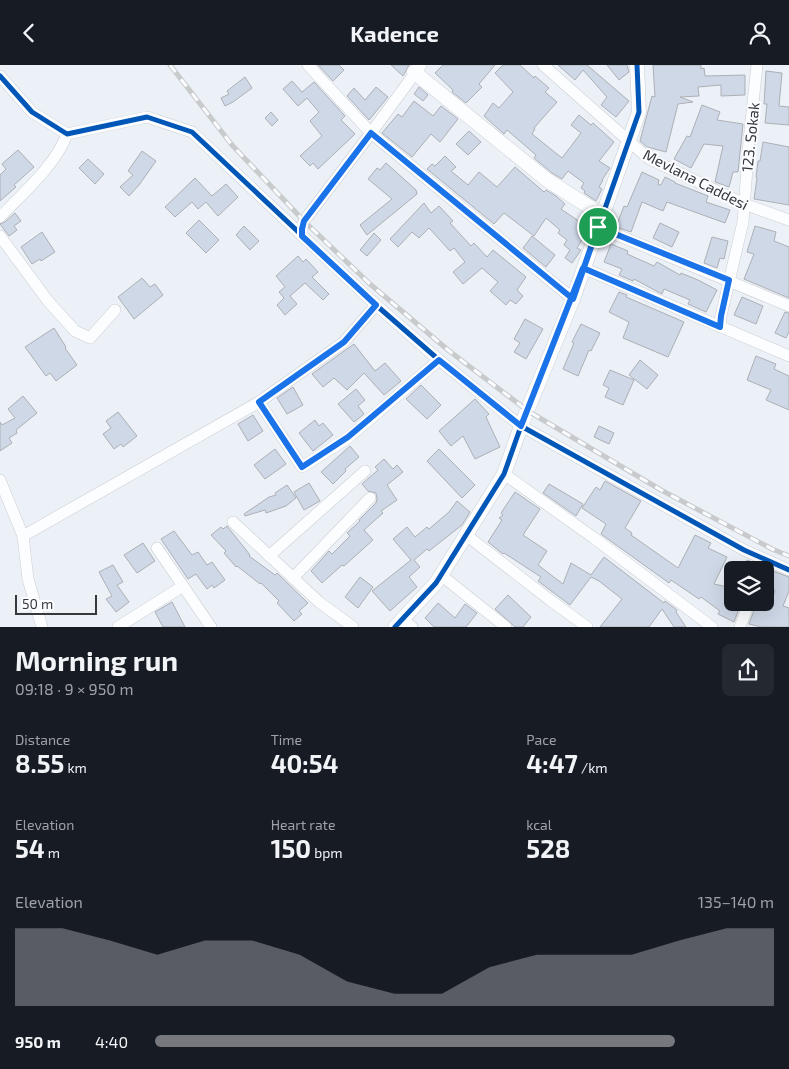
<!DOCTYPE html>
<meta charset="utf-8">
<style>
body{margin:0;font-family:"Exo 2",sans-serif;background:#242831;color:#f1f3f6;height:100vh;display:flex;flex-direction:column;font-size:19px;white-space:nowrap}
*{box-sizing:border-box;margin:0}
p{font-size:16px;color:#9ea1a6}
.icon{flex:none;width:28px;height:28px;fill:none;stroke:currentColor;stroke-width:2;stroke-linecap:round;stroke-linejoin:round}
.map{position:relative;height:562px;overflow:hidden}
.side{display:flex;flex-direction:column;background:#171b24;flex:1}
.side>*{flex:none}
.tools{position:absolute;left:724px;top:496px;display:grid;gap:10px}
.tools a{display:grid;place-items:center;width:50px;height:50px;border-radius:8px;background:#171b24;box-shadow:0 5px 20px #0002;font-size:25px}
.scale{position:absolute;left:15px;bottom:12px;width:82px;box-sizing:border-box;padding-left:5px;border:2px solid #36383d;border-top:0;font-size:14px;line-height:18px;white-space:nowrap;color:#36383d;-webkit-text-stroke:4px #fbfcff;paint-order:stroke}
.pin{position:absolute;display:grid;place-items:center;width:42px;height:42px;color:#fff;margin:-21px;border:2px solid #fff;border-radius:50%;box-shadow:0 1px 5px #0007}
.round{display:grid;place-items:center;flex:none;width:52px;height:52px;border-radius:8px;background:#242831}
.summary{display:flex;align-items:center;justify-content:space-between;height:85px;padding:0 15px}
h1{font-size:28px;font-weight:700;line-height:38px}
.stats{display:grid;grid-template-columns:repeat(3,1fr);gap:8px;height:85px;padding:5px 15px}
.stats div{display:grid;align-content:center}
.stats b{font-size:25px;font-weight:700}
.stats small{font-size:14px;font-weight:400}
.stats p{font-size:14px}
.chart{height:140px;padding:10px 15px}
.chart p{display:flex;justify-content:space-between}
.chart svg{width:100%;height:90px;margin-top:5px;fill:#76787e;opacity:.7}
ul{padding:0 15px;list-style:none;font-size:16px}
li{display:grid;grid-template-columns:80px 60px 1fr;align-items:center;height:38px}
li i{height:12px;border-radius:6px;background:#76787e}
header{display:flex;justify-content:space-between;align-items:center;height:65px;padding:0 15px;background:#171b24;font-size:22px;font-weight:700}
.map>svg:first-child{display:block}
</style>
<header><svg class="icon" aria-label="back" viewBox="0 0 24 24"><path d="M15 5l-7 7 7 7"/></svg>Kadence<svg class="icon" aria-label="person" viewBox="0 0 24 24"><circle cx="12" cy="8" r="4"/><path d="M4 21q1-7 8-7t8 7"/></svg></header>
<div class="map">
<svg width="789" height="562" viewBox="0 0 789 562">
<rect width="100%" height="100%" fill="#ecf0f7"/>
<g fill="#cfd8e7" stroke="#adb0b5">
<path d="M 318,0 L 339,0 L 344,5 L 333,16 Z"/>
<path d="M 391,0 L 409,0 L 403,11 Z"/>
<path d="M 443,0 L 495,0 L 479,19 L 482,22 L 466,38 L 452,27 L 453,25 L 435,8 Z"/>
<path d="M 503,0 L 520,0 L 534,13 L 535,11 L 549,23 L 545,27 L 557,37 L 534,63 L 535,64 L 532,69 L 562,93 L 581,68 L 571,60 L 579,50 L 591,60 L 593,58 L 614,77 L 599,96 L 610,103 L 602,115 L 603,115 L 599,122 L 602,124 L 596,136 L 584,128 L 585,126 L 581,123 L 584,118 L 568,106 L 562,114 L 552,108 L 534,93 L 536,90 L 507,65 L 504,69 L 484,51 L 493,38 L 499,43 L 513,27 L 495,8 Z"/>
<path d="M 558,0 L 587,0 L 629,36 L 616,52 L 601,40 L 607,32 L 583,5 L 575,15 Z"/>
<path d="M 607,0 L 627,0 L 629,7 L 619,15 Z"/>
<path d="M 653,0 L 701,0 L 701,4 L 704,3 L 705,11 L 745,10 L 745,30 L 721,31 L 721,20 L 698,22 L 699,31 L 680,32 L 693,37 L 678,39 L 666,87 L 647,82 L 640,76 L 652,31 L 655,32 Z"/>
<path d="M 766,6 L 782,8 L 779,41 L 789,42 L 789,60 L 765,58 L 767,39 L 764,39 Z"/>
<path d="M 245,12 L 252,23 L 233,37 L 225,41 L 221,33 L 229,29 L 227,26 Z"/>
<path d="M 292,16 L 302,27 L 314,17 L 345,51 L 341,55 L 355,69 L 318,104 L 313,98 L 310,101 L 300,91 L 322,71 L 310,56 L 319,47 L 307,33 L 298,41 L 283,24 Z"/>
<path d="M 376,22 L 388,32 L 369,55 L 347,31 L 354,23 L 365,35 Z"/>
<path d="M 419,22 L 428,30 L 423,36 L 414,29 Z"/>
<path d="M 414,36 L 433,51 L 441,41 L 458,54 L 440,77 L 431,69 L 412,92 L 382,68 L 398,49 L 402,52 Z"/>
<path d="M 702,40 L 720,47 L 717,55 L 743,59 L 738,107 L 733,107 L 729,122 L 715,117 L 723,81 L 704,79 L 691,103 L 674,94 L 687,71 L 690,72 Z"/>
<path d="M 271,47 L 278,55 L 272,61 L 265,53 Z"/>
<path d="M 469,66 L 481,77 L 468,90 L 456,79 Z"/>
<path d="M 763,77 L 789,82 L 789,140 L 754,134 L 757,113 L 756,112 L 758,96 L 760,96 Z"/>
<path d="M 18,85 L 34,102 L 14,120 L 16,122 L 0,136 L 0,110 L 6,104 L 2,99 Z"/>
<path d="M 142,86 L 156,96 L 139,120 L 129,131 L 120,122 L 133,110 L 128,106 Z"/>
<path d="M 445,91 L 456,102 L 451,106 L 468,120 L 479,107 L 497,122 L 515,102 L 544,127 L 546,125 L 556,131 L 565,139 L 561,144 L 589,163 L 577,183 L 581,185 L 572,198 L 565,193 L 570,185 L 564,180 L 567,175 L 558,168 L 560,165 L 546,153 L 534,171 L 504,148 L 494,159 L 427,104 L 432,99 L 435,101 Z"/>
<path d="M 88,94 L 104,109 L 95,119 L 79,103 Z"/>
<path d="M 386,98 L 416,125 L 417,129 L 367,170 L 360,160 L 392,134 L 368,114 L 377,103 L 380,105 Z"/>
<path d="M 642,107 L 659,115 L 658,120 L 661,120 L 665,112 L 675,117 L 675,118 L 708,131 L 706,137 L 730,145 L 725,158 L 667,137 L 663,146 L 642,137 L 631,167 L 616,162 L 624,141 L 627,142 Z"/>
<path d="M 195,113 L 212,131 L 226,119 L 238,132 L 218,151 L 206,137 L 198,144 L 192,137 L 175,152 L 165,142 Z"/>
<path d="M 424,138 L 431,148 L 439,141 L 453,156 L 450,158 L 471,181 L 474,178 L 487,192 L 493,185 L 526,212 L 517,225 L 523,231 L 516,239 L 510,235 L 506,240 L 490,226 L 498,217 L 482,203 L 463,219 L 453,207 L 465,197 L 454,183 L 450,186 L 429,163 L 419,173 L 412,167 L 398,182 L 390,174 Z"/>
<path d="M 15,148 L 21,156 L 14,161 L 17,165 L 9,171 L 0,159 L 5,157 Z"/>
<path d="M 199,155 L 219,175 L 206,188 L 186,168 Z"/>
<path d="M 660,158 L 679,167 L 672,182 L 653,173 Z"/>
<path d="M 244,161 L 259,176 L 250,185 L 236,170 Z"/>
<path d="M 755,161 L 776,167 L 774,176 L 789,182 L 789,233 L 744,214 L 754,189 L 747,187 Z"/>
<path d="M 42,167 L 55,187 L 41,196 L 40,194 L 32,199 L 21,182 Z"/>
<path d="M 374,168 L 381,175 L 367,191 L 360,185 Z"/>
<path d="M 532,171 L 555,190 L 546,202 L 523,183 Z"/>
<path d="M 712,172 L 728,176 L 724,194 L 720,193 L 717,203 L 704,198 Z"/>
<path d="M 611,179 L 628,186 L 627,189 L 654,201 L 657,197 L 680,210 L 681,208 L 698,215 L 717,225 L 706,247 L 688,239 L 690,235 L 664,224 L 662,229 L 634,214 L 633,216 L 619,210 L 622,204 L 604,197 Z"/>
<path d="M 298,191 L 303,197 L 306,194 L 318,207 L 312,212 L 329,229 L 323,235 L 305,218 L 290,231 L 297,239 L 285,250 L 277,240 L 284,233 L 279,227 L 285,222 L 276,211 Z"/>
<path d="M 142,213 L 150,222 L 155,219 L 163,230 L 134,254 L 118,232 Z"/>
<path d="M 619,227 L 627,230 L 626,232 L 684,257 L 668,292 L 623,273 L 629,257 L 609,247 Z"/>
<path d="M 742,232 L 763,241 L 756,259 L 734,250 Z"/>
<path d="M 785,247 L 789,248 L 789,267 L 786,273 L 775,268 Z"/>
<path d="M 525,254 L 543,264 L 526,294 L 514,287 L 520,278 L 514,274 Z"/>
<path d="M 581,259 L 600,268 L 591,286 L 589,285 L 578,311 L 563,304 L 574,278 L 572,277 Z"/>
<path d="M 54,263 L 66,282 L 65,283 L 77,300 L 56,316 L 50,308 L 46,311 L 25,282 Z"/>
<path d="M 354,279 L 375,306 L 385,298 L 401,316 L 384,330 L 364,308 L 347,325 L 334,313 L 323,322 L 312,309 Z"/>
<path d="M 756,291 L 776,299 L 774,304 L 789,311 L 789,345 L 766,335 L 771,325 L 747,315 Z"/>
<path d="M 640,295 L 658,310 L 647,324 L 629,310 Z"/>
<path d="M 610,305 L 634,315 L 623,340 L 605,332 L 609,323 L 603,320 Z"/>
<path d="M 421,320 L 441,340 L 427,354 L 406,334 Z"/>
<path d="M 293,322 L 303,340 L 287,349 L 277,333 Z"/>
<path d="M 356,324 L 365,335 L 358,341 L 364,349 L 354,357 L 338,339 Z"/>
<path d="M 23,331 L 37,348 L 16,365 L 17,368 L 9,373 L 12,378 L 0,386 L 0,357 L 2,360 L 15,353 L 8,344 Z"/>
<path d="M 475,334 L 489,349 L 486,352 L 500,382 L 475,394 L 463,371 L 451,381 L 439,366 Z"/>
<path d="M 118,347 L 137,371 L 123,382 L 121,379 L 114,384 L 103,369 L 111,363 L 106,356 Z"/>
<path d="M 253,350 L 263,366 L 248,376 L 238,359 Z"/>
<path d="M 315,355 L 319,361 L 323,358 L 333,370 L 313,386 L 299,368 Z"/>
<path d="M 599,361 L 614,368 L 609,379 L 594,372 Z"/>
<path d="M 350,381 L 359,392 L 345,404 L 346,406 L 333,419 L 321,407 Z"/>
<path d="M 275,384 L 286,399 L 265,414 L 254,400 Z"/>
<path d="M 439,384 L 475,420 L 462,433 L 427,396 Z"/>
<path d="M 384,394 L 393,404 L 397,400 L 403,407 L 387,420 L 397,435 L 381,446 L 383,448 L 364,465 L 373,475 L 344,501 L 342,500 L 322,518 L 311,506 L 329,486 L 332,489 L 350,471 L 347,468 L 360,456 L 359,455 L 376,438 L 377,434 L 376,428 L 368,426 L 362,419 L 378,405 L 375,402 Z"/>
<path d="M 605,416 L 641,436 L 625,463 L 632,468 L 631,470 L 678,503 L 695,470 L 711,478 L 708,483 L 727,492 L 714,519 L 732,523 L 732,538 L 741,538 L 734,557 L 718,549 L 720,546 L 701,532 L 699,534 L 671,515 L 669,518 L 601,469 L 606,459 L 582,443 L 596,422 L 600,425 Z"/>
<path d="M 309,418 L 320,436 L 304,445 L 294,427 Z"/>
<path d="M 549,419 L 583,439 L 576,451 L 543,428 Z"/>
<path d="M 287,420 L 296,433 L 286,441 L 266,448 L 265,445 L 245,451 L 244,449 L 269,432 L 276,430 L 275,428 Z"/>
<path d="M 515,427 L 540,444 L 523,470 L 547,486 L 538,500 L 563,519 L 571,498 L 591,510 L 604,492 L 664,538 L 665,536 L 677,545 L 676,547 L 686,562 L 674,562 L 662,544 L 649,562 L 600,562 L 622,534 L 599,516 L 591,512 L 570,540 L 538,516 L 541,512 L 504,488 L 503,489 L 488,477 L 502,455 L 499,453 L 503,450 L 501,448 Z"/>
<path d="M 457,436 L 470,447 L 462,460 L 429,486 L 427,484 L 414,495 L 420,502 L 409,512 L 417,522 L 390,546 L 372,526 L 411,495 L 393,474 L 407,462 L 415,472 L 427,462 L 429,464 L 449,447 Z"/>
<path d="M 227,461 L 250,490 L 249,491 L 275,510 L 277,508 L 308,538 L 299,546 L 302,549 L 294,556 L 277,538 L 279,536 L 261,518 L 260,519 L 237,501 L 236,502 L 224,488 L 226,486 L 211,470 L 221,462 L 223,464 Z"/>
<path d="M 174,466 L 192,490 L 198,487 L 207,500 L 212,497 L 225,515 L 214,523 L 212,520 L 207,524 L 196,509 L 188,514 L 161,474 Z"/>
<path d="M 143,478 L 155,496 L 137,508 L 124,490 Z"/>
<path d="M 747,495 L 757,499 L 754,505 L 743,503 Z"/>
<path d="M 113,500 L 123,517 L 117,520 L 129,537 L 116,547 L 106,534 L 112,531 L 99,507 Z"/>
<path d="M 765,503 L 789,512 L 789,526 L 783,541 L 789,543 L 789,562 L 761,562 L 749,559 L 756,540 L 770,543 L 775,525 L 765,521 Z"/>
<path d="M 360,512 L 373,522 L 358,543 L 345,532 Z"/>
<path d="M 508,530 L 531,552 L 523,562 L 515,562 L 495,544 Z"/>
<path d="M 172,537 L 185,562 L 163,562 L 155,547 Z"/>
<path d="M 438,538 L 455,553 L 465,539 L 477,548 L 466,562 L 434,562 L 425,553 Z"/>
</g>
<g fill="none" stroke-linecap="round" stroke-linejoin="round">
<g stroke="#cbcdd2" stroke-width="12">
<g id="minor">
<path d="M 308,0 L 371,68 L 573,234"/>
<path d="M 543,0 L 648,93 L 744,139 L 789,155"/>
<path d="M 0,11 L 32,47 L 67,69 L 147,52 L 192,67 L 376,240 L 439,295 L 521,361 L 744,485 L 789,505"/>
<path d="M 0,152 C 23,128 56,100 67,69"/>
<path d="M 598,162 L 789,241"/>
<path d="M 0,171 L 48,236 L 75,266 L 90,273 L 115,245"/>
<path d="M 302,171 L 302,164 L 304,156 L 371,68 L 421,0"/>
<path d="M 583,203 L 789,291"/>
<path d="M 720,262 L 721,251 L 743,157 L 749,76 L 757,0"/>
<path d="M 259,337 L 302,402 L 348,373 L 439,295"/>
<path d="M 504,409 L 594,473 L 712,562"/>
<path d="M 0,415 L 23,471 L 28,514 L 42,562"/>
<path d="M 233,457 L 319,537 L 353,562"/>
<path d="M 466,470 L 550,535 L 587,562"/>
<path d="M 23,471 L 259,337 L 344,277 L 376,240"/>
<path d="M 157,483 L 211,562"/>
<path d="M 269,491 L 365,406"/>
<path d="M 441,510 L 506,562"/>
<path d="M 293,513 L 370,433"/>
<path d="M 402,554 L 412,562"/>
<path d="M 118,562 L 183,521"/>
<path d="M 740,562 L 749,538"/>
</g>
</g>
<g stroke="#cbcdd2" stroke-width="15">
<g id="tertiary">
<path d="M 414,7 L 547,115 L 602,150"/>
<path d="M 395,562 L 436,518 L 504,409 L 521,361 L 573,234 L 639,47 L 637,0"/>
</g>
</g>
<use href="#minor" stroke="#fcfdfe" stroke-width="11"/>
<use href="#tertiary" stroke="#fcfdfe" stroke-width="14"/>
<g stroke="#c8cacc" stroke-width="5">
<path id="rail" d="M 170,0 L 232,80 L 304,156 L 370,219 L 448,285 L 528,346 L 661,425 L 772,484 L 789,491"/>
</g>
<use href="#rail" stroke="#fbfcff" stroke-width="3" stroke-dasharray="9" stroke-linecap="butt"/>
<g stroke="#fbfcff" stroke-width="8">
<g id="cycleway">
<path d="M 0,11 L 32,47 L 67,69 L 147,52 L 192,67 L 376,240 L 439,295 L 521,361 L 744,485 L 789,505"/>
<path d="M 395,562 L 436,518 L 504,409 L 521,361 L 573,234 L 639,47 L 637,0"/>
</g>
</g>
<use href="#cycleway" stroke="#0057b8" stroke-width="5"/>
</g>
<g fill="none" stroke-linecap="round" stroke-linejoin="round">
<g stroke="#fff" stroke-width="10">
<path id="route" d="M 598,162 L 573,234 L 371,68 L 304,156 L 302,164 L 302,171 L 376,240 L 344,277 L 259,337 L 302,402 L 348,372 L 439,295 L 521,361 L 583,203 L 720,262 L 721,251 L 729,215 L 598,162"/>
</g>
<use href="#route" stroke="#1a73e8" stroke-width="6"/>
</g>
<g text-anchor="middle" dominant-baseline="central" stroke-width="4" stroke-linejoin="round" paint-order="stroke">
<g font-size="15" fill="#36383d" stroke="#fbfcff">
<text transform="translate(750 72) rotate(-84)">123. Sokak</text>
<text transform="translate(696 114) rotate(27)">Mevlana Caddesi</text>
</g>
</g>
</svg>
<div class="tools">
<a><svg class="icon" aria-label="layers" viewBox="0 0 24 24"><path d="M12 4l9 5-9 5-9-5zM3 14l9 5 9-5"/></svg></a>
</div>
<div class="scale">50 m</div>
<div class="pin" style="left:598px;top:162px;background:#1e9e55"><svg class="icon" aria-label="arrive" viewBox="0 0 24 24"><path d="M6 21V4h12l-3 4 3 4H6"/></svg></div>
</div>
<section class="side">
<div class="summary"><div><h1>Morning run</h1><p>09:18 · 9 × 950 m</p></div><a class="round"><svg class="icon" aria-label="share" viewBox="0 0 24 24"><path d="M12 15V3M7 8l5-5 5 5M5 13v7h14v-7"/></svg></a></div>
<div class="stats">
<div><p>Distance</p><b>8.55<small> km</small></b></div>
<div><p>Time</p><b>40:54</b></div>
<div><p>Pace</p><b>4:47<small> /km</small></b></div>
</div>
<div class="stats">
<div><p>Elevation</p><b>54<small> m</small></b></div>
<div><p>Heart rate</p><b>150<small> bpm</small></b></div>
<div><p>kcal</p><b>528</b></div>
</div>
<div class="chart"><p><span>Elevation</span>135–140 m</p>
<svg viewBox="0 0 160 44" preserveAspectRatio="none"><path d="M0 44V6L10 6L20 12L30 19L40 12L50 12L60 19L70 32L80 38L90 38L100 25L110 19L120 19L130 19L140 12L150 6L160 6V44z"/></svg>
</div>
<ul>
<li><b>950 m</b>4:40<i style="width:84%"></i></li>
</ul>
</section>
